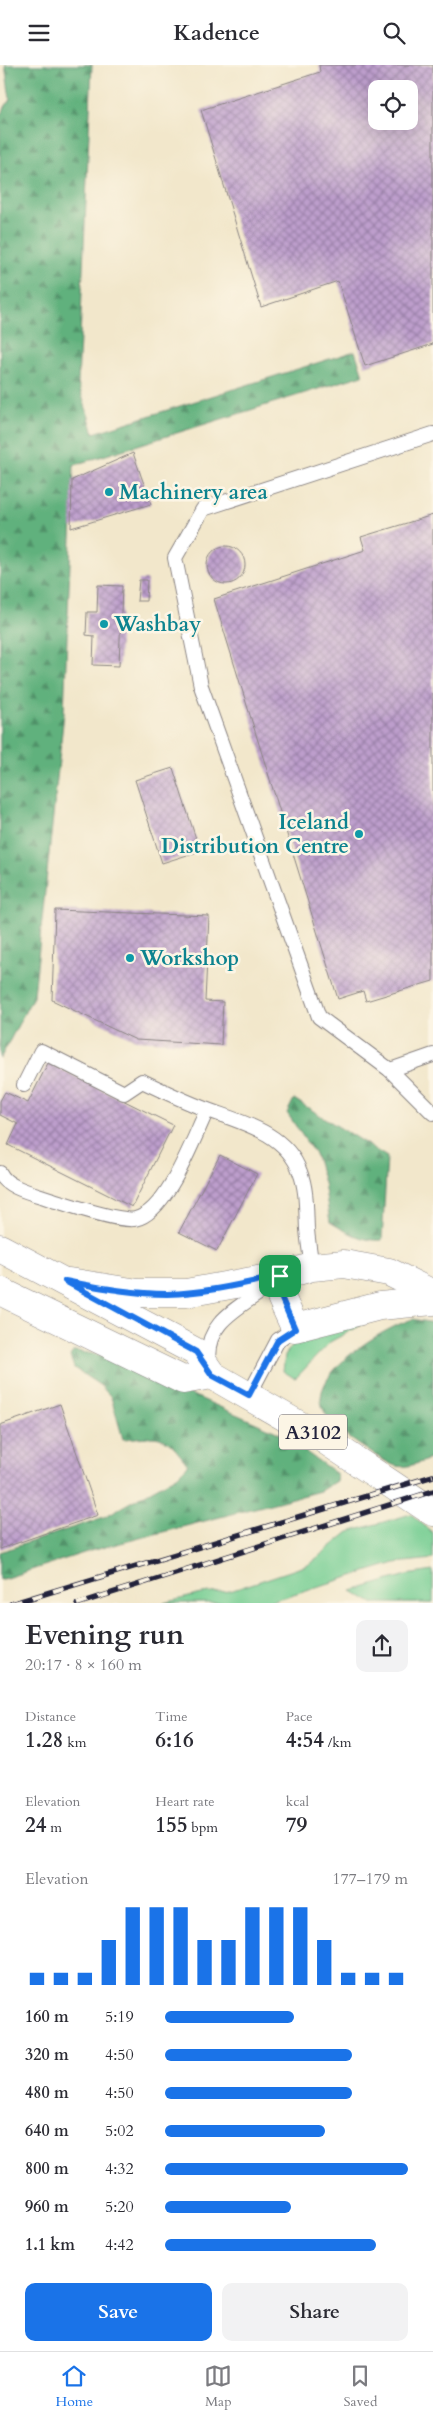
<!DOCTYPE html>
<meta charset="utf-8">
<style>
body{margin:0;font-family:Cardo,serif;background:#f2f2f3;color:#2b2b33;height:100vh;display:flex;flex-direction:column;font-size:19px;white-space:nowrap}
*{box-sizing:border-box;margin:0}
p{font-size:16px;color:#7c7c81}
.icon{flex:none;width:28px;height:28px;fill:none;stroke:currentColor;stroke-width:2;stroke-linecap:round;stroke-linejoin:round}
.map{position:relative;height:1538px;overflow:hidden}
.side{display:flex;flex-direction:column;background:#fff;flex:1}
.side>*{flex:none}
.controls{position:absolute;left:368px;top:15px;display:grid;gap:10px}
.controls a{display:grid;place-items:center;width:50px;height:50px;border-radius:10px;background:#fff;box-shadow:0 5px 20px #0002;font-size:25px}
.pin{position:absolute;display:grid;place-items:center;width:42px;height:42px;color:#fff;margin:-21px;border-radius:10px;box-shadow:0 2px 8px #0006}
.round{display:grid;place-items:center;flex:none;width:52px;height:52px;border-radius:10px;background:#f2f2f3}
.overview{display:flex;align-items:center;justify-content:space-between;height:85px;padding:0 25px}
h1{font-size:28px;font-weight:700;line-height:38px}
.stats{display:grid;grid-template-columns:repeat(3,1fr);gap:8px;height:85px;padding:5px 25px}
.stats div{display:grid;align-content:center}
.stats b{font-size:21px;font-weight:700}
.stats small{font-size:14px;font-weight:400}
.stats p{font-size:14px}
.chart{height:140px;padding:10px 25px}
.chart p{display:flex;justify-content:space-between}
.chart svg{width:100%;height:90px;margin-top:5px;stroke:#1a73e8;stroke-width:6}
.button{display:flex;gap:10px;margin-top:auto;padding:10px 25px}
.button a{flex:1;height:58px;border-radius:10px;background:#1a73e8;color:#fff;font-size:20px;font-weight:700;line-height:58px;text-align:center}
.button a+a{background:#f2f2f3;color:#2b2b33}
ul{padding:0 25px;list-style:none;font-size:16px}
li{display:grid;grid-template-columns:80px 60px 1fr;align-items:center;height:38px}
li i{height:12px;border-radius:6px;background:#1a73e8}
header{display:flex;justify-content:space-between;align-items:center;height:65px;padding:0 25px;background:#fff;font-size:22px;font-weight:700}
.tab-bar{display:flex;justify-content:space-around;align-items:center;height:70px;border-top:1px solid #e1e1e2;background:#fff;font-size:14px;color:#7c7c81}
.tab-bar a{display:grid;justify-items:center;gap:2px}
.tab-bar .on{color:#1a73e8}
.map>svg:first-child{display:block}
</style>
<header><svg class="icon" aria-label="menu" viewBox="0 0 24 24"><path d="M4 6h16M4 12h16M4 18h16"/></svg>Kadence<svg class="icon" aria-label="search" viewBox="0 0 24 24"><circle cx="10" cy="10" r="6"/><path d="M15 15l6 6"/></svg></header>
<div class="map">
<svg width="433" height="1539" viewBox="0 0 433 1539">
<defs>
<pattern id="forest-firs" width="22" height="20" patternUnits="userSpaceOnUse" patternTransform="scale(1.25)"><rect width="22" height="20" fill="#60b17d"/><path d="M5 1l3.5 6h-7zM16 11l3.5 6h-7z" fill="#4f9068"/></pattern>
<pattern id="building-cross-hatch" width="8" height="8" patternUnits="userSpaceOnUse" patternTransform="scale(1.25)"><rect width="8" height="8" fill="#bd9ecc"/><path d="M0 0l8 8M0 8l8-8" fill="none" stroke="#9980a7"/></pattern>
</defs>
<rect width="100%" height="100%" fill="#fcf5e5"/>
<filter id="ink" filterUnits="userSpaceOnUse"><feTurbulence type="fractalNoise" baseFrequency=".02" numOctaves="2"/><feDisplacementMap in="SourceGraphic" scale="10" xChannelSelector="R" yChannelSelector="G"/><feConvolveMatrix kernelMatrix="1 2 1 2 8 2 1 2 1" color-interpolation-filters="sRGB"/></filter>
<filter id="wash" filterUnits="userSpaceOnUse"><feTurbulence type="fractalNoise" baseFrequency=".0096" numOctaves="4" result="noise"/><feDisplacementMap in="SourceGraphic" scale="20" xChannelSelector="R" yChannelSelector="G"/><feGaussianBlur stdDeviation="1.12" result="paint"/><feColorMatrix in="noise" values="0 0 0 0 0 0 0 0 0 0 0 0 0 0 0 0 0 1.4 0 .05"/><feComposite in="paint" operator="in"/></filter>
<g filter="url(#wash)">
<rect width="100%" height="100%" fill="#f2e7cb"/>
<g fill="#76ce93" stroke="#4c7867">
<path d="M 367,1257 L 330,1277 L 297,1312 L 294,1313 L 283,1306 L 285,1290 L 297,1274 Z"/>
<path d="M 411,1449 L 433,1468 L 433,1494 L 395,1498 L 264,1538 L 163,1538 L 202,1529 L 230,1526 L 308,1500 L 349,1467 Z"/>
<path d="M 433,1506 L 433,1538 L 373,1538 L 352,1526 L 407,1510 Z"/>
</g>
<g fill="url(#forest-firs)" stroke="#416a5c">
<path d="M 5,0 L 92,0 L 78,318 L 94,368 L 355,286 L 363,310 L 74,400 L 64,648 L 34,930 L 0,994 L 0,50 L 10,34 Z"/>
<path d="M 294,1034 L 387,1092 L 382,1175 C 362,1177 347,1167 330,1157 L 324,1118 L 316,1091 L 287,1048 Z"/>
<path d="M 413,1254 L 433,1258 L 433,1393 C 423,1396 407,1404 396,1401 C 385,1398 344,1370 335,1362 C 328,1354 320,1342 321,1332 C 324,1299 384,1263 413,1254 Z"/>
<path d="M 74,1286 L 101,1290 L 279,1368 L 337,1409 L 336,1416 L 320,1426 L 90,1486 L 0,1515 L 0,1487 L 104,1452 L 177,1411 L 188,1400 C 163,1367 163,1371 123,1374 L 111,1332 L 101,1321 L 74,1303 L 70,1291 Z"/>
</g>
<g id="blocks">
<g fill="url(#building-cross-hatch)" fill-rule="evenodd">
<path d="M 319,0 L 433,0 L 433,279 L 365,301 L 338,216 L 261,242 L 201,45 L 320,7 ZM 376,24 L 409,24 L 409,56 L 376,56 Z"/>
<path d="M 133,388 L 151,439 L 71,463 L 72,415 Z"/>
<path d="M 433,450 L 433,916 L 366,936 L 363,926 L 338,934 L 214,534 L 365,485 L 361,472 Z"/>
<circle cx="226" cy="500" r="19"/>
<path d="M 139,515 L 147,515 L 146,536 L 137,536 Z"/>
<path d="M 98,520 L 122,521 L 119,601 L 93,600 L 94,571 L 86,570 L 87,547 L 97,547 Z"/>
<path d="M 173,703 L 200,786 L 162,798 L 135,715 Z"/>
<path d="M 55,845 L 209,851 L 205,936 L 223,937 L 221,980 L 136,975 L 52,935 Z"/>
<path d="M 48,998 L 173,1060 L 132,1142 L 8,1080 L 18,1059 L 0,1050 L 0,1036 L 5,1027 L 28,1038 Z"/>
<path d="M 220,1090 L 257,1109 L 217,1186 L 179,1167 Z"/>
<path d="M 60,1339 L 98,1450 L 0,1484 L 0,1360 Z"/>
</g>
</g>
</g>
<g filter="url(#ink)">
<use href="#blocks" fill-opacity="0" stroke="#8a8483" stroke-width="1"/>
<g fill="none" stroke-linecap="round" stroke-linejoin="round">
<g stroke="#8a8483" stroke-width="16">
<g id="service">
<path d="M 433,369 L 203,444 L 175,493 L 201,621 L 319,952 L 390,1005 L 433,1048"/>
<path d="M 390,1005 L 433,990"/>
<path d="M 24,1020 L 41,986 L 124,1028 L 142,1016 C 163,1026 184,1036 205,1044 C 240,1057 286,1067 300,1107 C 307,1125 306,1145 307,1164 C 308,1177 310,1189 312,1202"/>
<path d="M 0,1108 C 7,1124 38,1129 53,1135 C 69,1140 120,1157 135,1154 C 167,1148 194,1072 207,1045"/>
<path d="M 209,1298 C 202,1255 246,1240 274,1217"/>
<path d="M 249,1330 L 278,1275 L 295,1263"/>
</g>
</g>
<g stroke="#8a8483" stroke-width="29">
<g id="minor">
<path d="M 280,1211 L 281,1232 L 295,1263 L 380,1241 L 433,1236"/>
<path d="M 69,1217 L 138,1228 L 186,1228 L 280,1211 L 312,1202 L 344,1199 L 389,1207 L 433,1229"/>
</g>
</g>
<g stroke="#8a8483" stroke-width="29">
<g id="primary">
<path d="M 0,1183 L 196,1287 L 212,1310 L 325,1375 L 433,1447"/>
<path d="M 0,1226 L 183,1315 L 212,1310"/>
</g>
</g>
<use href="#service" stroke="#fff" stroke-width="14"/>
<use href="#minor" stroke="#fff" stroke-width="28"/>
<use href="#primary" stroke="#fff" stroke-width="28"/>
<g stroke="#22223b" stroke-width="5.5">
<g id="rail">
<path d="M 11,1539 L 433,1411"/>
<path d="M 77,1539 L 433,1426"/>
</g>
</g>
<use href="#rail" stroke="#fcf5e5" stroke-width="4" stroke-dasharray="11" stroke-linecap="butt"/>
</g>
</g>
<g fill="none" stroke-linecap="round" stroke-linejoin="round" filter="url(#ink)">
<g stroke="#fff" stroke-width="10">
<path id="route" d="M 280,1211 L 281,1232 L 295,1264 L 278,1275 L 249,1330 L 212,1310 L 196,1287 L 65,1216 C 98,1222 132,1229 167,1229 C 205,1228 243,1219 280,1211 Z"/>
</g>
<use href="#route" stroke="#1a73e8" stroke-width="6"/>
</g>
<g fill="#0f9aa8" stroke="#fcf5e5" stroke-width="2">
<circle cx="109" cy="427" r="5"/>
<circle cx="104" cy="559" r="5"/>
<circle cx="359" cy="769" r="5"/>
<circle cx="130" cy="893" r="5"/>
</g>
<g text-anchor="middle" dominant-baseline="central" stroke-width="5" stroke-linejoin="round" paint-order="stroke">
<rect fill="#fcf5e5" stroke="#63616e" stroke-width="1" x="279" y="1349.5" width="68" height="35" rx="4"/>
<g font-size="20" font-weight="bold" fill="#22223b">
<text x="313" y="1367">A3102</text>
</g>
<g font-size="21" font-weight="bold" fill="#0d838f" stroke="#fcf5e5" text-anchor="start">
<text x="119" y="427">Machinery area</text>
<text x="114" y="559">Washbay</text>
<text x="349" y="757" text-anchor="end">Iceland<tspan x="349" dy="24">Distribution Centre</tspan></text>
<text x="140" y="893">Workshop</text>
</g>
</g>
</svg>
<div class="controls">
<a><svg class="icon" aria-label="locate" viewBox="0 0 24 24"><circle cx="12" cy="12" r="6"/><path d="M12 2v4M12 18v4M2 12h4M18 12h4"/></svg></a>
</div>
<div class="pin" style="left:280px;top:1211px;background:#1e9e55"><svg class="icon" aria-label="arrive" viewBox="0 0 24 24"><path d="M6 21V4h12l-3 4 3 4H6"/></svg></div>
</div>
<section class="side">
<div class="overview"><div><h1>Evening run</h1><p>20:17 · 8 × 160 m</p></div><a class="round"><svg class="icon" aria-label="share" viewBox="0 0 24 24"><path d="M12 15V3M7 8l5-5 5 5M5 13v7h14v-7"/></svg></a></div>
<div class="stats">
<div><p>Distance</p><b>1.28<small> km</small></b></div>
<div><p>Time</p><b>6:16</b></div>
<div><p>Pace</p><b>4:54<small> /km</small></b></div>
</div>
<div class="stats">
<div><p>Elevation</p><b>24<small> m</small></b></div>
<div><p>Heart rate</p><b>155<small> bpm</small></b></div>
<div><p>kcal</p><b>79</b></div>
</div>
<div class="chart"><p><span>Elevation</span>177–179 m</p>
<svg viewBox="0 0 160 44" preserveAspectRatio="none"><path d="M5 44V38M15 44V38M25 44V38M35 44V22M45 44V6M55 44V6M65 44V6M75 44V22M85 44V22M95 44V6M105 44V6M115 44V6M125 44V22M135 44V38M145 44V38M155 44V38"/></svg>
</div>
<ul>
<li><b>160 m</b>5:19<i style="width:53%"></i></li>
<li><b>320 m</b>4:50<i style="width:77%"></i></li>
<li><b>480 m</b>4:50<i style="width:77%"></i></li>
<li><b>640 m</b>5:02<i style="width:66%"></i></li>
<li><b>800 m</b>4:32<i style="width:100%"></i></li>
<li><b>960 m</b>5:20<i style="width:52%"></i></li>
<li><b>1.1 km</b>4:42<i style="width:87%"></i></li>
</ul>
<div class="button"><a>Save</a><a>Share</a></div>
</section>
<nav class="tab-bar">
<a class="on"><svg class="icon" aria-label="home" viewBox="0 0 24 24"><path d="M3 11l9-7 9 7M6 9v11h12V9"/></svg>Home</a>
<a><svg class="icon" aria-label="map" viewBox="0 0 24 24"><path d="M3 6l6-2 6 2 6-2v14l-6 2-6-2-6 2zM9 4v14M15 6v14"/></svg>Map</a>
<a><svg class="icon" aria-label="saved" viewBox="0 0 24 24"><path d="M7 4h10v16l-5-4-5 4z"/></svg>Saved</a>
</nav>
